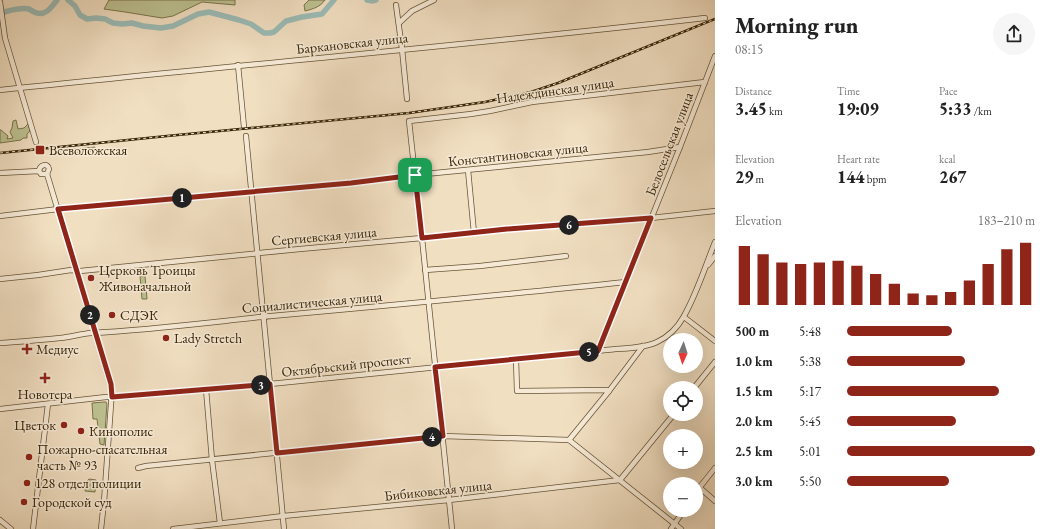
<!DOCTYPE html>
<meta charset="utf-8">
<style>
body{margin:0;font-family:"EB Garamond",serif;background:#f6f6f6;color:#222;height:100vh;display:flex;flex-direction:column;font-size:15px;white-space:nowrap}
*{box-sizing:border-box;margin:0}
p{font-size:13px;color:#767676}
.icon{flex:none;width:22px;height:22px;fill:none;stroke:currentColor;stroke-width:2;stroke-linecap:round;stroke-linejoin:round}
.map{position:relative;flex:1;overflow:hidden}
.drawer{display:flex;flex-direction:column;background:#fff;width:340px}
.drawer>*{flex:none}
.needle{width:26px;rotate:183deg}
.tools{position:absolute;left:663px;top:333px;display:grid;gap:8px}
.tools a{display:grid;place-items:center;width:40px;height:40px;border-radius:50%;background:#fff;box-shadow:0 4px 16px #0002;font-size:20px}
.pin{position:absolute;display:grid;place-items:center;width:34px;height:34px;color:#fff;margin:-17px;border-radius:8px;box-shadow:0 2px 6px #0006}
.km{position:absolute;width:20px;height:20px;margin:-10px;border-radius:50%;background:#222;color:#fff;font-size:11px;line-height:20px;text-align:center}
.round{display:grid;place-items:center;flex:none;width:42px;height:42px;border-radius:21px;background:#f6f6f6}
.head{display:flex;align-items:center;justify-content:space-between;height:68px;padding:0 20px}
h1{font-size:22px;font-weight:800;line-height:30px}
.figures{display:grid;grid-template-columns:repeat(3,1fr);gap:6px;height:68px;padding:4px 20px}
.figures div{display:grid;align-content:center}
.figures b{font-size:17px;font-weight:800}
.figures small{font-size:11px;font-weight:400}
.figures p{font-size:11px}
.chart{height:112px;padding:8px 20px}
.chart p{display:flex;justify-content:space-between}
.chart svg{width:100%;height:72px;margin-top:4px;stroke:#8f2418;stroke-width:6}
ul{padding:0 20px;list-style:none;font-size:13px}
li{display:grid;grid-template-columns:64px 48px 1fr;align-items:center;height:30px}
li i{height:10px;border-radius:5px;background:#8f2418}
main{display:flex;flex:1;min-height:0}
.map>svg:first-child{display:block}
</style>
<main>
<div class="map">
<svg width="715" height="529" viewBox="0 0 715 529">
<rect width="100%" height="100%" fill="#f1dfc2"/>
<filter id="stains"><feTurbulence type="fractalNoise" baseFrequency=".005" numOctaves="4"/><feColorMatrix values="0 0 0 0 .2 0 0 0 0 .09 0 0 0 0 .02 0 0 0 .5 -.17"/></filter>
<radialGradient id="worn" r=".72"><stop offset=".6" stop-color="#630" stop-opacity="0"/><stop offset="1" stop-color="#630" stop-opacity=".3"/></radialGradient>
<g fill="#bdc191" stroke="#7b734b">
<path d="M 109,0 L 235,0 L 235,5 L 202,2 L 173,16 L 162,18 L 125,12 L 104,9 Z"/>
<path d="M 309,0 L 325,0 C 320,7 313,9 305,11 L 304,5 Z"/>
<path d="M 16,120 L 18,129 L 24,128 L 28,124 L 30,131 L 27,134 L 27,138 L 23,138 L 21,140 L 0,143 L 0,130 L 1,130 L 8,136 L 7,139 L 13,138 L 10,132 L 12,128 L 13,121 Z"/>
<path d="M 95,147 L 96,151 L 58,155 L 58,151 Z"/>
<path d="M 140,276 L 145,276 L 147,299 L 142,299 Z"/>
<path d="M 104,402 L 106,402 L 107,404 L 104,445 L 100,444 L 97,419 L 93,419 L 92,403 Z"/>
<path d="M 89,479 L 96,480 L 95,492 L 85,491 L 87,481 Z"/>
</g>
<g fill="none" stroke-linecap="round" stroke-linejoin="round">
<g stroke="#9bbcb7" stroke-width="5.5">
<path d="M 68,0 L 75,6 L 80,15 L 87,19 L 96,18 L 105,19 L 113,23 L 122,24 L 132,23 L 143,26 L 161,28 L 173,26 L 198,14 L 209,12 L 239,20 L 251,24 L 264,33 L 270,33 L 274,32 L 286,21 L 302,17 L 322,14 L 334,0"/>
<path d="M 367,0 L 373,1 L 376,0"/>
<path d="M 0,13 C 9,11 20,7 29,9 C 30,10 33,11 34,12 C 45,17 51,8 57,0"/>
</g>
<g stroke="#675434" stroke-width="6">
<g id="minor">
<path d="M 0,2 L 5,38 L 36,142"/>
<path d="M 396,5 L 402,49 L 407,99"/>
<path d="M 399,23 L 412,11 L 434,0"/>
<path d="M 238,65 L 244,127"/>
<path d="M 0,90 C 235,65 471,45 705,18"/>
<path d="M 246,136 L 284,529"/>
<path d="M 468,170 L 474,233"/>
<path d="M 39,171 C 40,164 48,163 49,169 L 47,174"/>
<path d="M 0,173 L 39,171 L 41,174 L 47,174"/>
<path d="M 47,174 L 112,390 L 104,502 L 101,529"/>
<path d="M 0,216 L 67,208 L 351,183 L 415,175 L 648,152 L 680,147"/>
<path d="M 708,265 L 715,256"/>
<path d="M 425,270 L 480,266 L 566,256"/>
<path d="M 0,279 L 38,275 L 71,270 L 80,271 L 300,249 L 422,238 L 507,229 L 651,218 L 715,211"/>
<path d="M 684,317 L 715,341"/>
<path d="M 0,343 C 20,342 40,340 60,338 C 70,337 81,334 91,333 C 148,330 204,323 261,317 C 382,306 504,295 626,282"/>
<path d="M 598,351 L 680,147 L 715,56"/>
<path d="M 516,359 L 517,391 L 607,390 L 609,391"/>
<path d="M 694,388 L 715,362"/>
<path d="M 206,389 L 212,460 L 220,523"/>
<path d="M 0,409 L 106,397 L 120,397 L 270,384 L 606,350 C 622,348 642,349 657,342 C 668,337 678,327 684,316 C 697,293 705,267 715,242"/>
<path d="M 569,440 L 681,529"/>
<path d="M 138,468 L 146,466 L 443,436 L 569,440 L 609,391 L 643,346"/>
<path d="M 699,487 L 715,501"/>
<path d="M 696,492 L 715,468"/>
<path d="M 0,520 L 11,529"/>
<path d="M 33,529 L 48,404"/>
<path d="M 173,529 L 283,516 L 449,500 L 620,480 L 674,414"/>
<path d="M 452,529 L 422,238 L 409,121 L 471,114 L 490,111 L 532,102 L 705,82"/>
<path d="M 671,529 L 684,510"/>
</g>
</g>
<use href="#minor" stroke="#f6ead7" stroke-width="4.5"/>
<g stroke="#392505" stroke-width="2.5">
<path id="rail" d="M 0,153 L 167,136 L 409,113 L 485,102 L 531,92 L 558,83 L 715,19"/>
</g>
<use href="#rail" stroke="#f6ead7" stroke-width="1" stroke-dasharray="3" stroke-linecap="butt"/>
</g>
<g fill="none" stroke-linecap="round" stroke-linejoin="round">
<g stroke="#fff" stroke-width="8">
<path id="route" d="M 415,175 L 422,238 L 507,229 L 651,218 L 598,351 L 435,367 L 443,436 L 277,453 L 270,384 L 112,397 L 111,384 L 58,209 L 351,183 Z"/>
</g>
<use href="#route" stroke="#8f2418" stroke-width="5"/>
</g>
<g fill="#8f2418" stroke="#f6ead7" stroke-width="1.5">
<rect x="35" y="145" width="10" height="10" rx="2"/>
<circle cx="91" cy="278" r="4"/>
<circle cx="112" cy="315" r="4"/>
<circle cx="166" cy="338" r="4"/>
<path d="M25 343h4v4h4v4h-4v4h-4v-4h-4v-4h4z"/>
<path d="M43 372h4v4h4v4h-4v4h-4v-4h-4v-4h4z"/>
<circle cx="64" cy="425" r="4"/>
<circle cx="81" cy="431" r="4"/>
<circle cx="29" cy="457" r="4"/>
<circle cx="27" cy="483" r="4"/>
<circle cx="24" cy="502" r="4"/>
</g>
<g text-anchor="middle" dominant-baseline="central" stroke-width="3" stroke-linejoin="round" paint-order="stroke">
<g font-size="14" fill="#392505" stroke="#f6ead7">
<text transform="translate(352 43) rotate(-6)">Баркановская улица</text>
<text transform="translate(555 90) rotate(-8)">Надеждинская улица</text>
<text transform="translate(669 144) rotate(-69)">Белосельская улица</text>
<text transform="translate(518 154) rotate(-6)">Константиновская улица</text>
<text transform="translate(324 236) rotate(-5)">Сергиевская улица</text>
<text transform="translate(312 302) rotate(-5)">Социалистическая улица</text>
<text transform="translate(346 365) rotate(-6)">Октябрьский проспект</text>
<text transform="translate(438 490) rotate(-6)">Бибиковская улица</text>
</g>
<g font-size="14" fill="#392505" stroke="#f6ead7" text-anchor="start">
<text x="49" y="150">Всеволожская</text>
<text x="99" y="270">Церковь Троицы<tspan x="99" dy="16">Живоначальной</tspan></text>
<text x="120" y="315">СДЭК</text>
<text x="174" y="338">Lady Stretch</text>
<text x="36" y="349">Медиус</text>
<text x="45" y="394" text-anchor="middle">Новотера</text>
<text x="56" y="425" text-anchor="end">Цветок</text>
<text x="89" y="431">Кинополис</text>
<text x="37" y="449">Пожарно-спасательная<tspan x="37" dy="16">часть № 93</tspan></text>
<text x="35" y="483">128 отдел полиции</text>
<text x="32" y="502">Городской суд</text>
</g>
</g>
<rect width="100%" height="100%" filter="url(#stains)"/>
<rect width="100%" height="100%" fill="url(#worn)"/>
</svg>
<div class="tools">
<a><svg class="needle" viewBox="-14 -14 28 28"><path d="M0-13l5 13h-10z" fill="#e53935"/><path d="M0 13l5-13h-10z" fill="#767676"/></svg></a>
<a><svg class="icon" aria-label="locate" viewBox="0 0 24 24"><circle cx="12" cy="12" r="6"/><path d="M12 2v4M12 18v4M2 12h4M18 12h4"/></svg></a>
<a>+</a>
<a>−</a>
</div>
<div class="pin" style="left:415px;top:175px;background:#1e9e55"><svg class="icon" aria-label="arrive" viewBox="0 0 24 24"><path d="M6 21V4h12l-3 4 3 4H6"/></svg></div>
<b class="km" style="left:182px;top:198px">1</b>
<b class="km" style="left:90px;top:315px">2</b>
<b class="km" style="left:261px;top:385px">3</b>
<b class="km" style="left:432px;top:437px">4</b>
<b class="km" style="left:589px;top:352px">5</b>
<b class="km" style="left:569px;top:225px">6</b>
</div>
<section class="drawer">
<div class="head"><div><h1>Morning run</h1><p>08:15</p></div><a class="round"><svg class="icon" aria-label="share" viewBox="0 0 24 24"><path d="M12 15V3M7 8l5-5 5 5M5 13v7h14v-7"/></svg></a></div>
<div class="figures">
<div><p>Distance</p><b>3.45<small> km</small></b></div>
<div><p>Time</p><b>19:09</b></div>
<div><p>Pace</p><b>5:33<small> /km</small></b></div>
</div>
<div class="figures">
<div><p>Elevation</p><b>29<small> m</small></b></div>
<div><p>Heart rate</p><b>144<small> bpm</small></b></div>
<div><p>kcal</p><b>267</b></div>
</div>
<div class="chart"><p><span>Elevation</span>183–210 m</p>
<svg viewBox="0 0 160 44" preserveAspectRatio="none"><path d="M5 44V8M15 44V13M25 44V18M35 44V19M45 44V18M55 44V17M65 44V20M75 44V25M85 44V31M95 44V37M105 44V38M115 44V36M125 44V29M135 44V19M145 44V10M155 44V6"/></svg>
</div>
<ul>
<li><b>500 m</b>5:48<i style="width:56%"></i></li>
<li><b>1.0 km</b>5:38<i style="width:63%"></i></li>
<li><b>1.5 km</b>5:17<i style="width:81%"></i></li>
<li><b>2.0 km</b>5:45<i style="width:58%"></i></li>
<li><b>2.5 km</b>5:01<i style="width:100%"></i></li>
<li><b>3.0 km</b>5:50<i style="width:54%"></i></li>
</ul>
</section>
</main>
